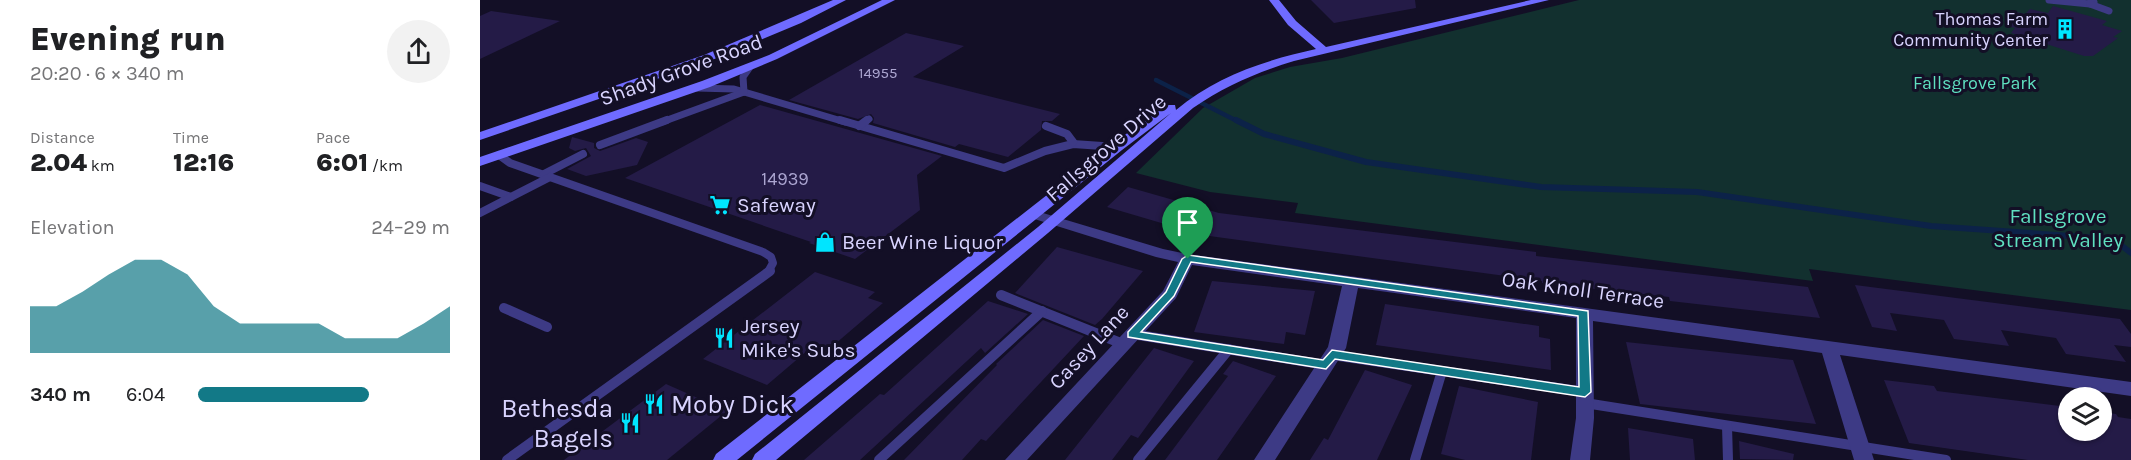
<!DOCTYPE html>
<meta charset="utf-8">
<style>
body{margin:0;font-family:Karla,sans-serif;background:#f2f2f2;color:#202124;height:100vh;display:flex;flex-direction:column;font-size:22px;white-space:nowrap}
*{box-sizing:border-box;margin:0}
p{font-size:20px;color:#757577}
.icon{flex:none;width:33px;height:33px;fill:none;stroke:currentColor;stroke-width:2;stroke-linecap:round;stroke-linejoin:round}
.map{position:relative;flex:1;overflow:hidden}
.panel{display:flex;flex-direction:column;background:#fff;width:480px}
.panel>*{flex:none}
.controls{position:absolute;left:1578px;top:387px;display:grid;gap:12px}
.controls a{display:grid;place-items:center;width:54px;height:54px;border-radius:50%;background:#fff;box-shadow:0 2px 4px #0004;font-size:30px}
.pin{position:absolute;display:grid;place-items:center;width:51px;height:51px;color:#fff;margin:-62px -26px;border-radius:50% 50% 50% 0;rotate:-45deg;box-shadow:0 0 6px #0007}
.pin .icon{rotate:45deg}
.round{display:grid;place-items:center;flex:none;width:63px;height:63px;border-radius:32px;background:#f2f2f2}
.head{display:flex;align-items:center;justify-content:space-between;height:102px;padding:0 30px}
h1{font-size:33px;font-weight:800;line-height:45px}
.stats{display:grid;grid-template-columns:repeat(3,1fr);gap:9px;height:102px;padding:6px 30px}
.stats div{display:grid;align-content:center}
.stats b{font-size:26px;font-weight:800}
.stats small{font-size:16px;font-weight:400}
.stats p{font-size:16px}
.chart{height:168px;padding:12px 30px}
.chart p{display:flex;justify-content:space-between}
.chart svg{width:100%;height:108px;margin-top:6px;fill:#127987;opacity:.7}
ul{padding:0 30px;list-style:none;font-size:20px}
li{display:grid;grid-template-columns:96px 72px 1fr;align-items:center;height:45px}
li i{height:15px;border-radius:8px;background:#127987}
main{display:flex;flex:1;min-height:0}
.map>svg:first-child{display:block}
</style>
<main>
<section class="panel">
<div class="head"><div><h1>Evening run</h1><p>20:20 · 6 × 340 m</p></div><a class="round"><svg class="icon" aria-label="share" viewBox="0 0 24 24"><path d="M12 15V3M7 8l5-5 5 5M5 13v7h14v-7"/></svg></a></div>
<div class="stats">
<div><p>Distance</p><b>2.04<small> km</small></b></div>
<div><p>Time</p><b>12:16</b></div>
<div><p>Pace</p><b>6:01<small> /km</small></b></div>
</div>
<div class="chart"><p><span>Elevation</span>24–29 m</p>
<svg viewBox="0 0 160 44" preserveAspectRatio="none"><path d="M0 44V25L10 25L20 19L30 12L40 6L50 6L60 12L70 25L80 32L90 32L100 32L110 32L120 38L130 38L140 38L150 32L160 25V44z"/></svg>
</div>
<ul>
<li><b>340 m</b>6:04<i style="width:68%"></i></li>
</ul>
</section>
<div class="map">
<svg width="1651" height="460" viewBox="0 0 1651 460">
<rect width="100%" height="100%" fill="#130f26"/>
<path fill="#12302f" d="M 1099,0 L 1651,0 L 1651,310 L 1329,269 L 1333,281 L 815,213 L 818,203 L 730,192 L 656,173 L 723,108 L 775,78 L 810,67 L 862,58 Z"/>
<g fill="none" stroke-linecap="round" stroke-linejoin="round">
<path stroke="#0c2248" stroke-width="4.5" d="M 676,80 L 759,122"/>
<path stroke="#0c2248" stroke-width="6" d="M 756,120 L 784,134 L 886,162 L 1061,187 L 1217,192 L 1451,226 L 1633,239 L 1651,253"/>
</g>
<g fill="#241b47">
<path d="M 831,0 L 935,0 L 936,8 L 854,23 Z"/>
<path d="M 1573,6 L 1627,21 L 1622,25 L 1642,31 L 1633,37 L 1638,38 L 1613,56 L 1604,56 L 1531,33 L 1535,28 L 1527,26 L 1537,12 L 1545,14 L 1550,9 L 1568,13 Z"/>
<path d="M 11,11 L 80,21 L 0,59 L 0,16 Z"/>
<path d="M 426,33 L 484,46 L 433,77 L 580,114 L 572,121 L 562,121 L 561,130 L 528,157 L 479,144 L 475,147 L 393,123 L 394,118 L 391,114 L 378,119 L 309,100 Z"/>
<path d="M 280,105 L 462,156 L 437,175 L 440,210 L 375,259 L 329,243 L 331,242 L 145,178 Z"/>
<path d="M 92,137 L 114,143 L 114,148 L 120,151 L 156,138 L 168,142 L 157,165 L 106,176 L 87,169 L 111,156 L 106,148 L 95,151 L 89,148 Z"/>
<path d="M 648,187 L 739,213 L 1056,252 L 1056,256 L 1328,287 L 1340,318 L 1190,301 L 1189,297 L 1062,283 L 1062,281 L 722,235 L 627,207 Z"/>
<path d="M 577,247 L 663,271 L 622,319 L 615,325 L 535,293 Z"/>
<path d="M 335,272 L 395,292 L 388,298 L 403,303 L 348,350 L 334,345 L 287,385 L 223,359 Z"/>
<path d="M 732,281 L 835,291 L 825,335 L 806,332 L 804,344 L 714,332 Z"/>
<path d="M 1375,285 L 1640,319 L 1651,334 L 1651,347 L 1634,345 L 1646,362 L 1586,354 L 1576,338 L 1521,330 L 1529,346 L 1474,339 L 1464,320 L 1410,313 L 1417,331 L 1392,327 Z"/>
<path d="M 508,301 L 548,314 L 505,353 L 501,348 L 380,460 L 324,460 L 400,394 L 404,395 Z"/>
<path d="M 905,304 L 1059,326 L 1059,337 L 1070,339 L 1071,370 L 896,345 Z"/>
<path d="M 563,320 L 604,336 L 506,441 L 501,439 L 482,460 L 424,460 L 517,365 L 516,364 Z"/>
<path d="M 1146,342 L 1313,360 L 1336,424 L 1160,404 Z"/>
<path d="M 674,348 L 714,361 L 658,438 L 651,435 L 632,460 L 585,460 Z"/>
<path d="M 753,361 L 796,376 L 737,460 L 685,460 L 748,376 L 743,374 Z"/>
<path d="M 885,370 L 932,385 L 897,460 L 830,460 L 844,438 L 848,440 Z"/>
<path d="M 1404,380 L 1454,386 L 1457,391 L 1588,407 L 1588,430 L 1622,430 L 1622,412 L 1636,414 L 1638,417 L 1651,419 L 1651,460 L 1548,460 L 1429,443 Z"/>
<path d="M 186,384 L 247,411 L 187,460 L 84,460 Z"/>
<path d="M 979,386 L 1058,402 L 1051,460 L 985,460 L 961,454 Z"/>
<path d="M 1148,428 L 1213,439 L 1215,460 L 1150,460 Z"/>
<path d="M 1259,441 L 1314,454 L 1313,460 L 1260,459 Z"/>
</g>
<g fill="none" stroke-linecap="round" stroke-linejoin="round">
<g stroke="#3d3a85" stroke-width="7">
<path d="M 1569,0 L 1610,4 L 1614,2 L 1611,0"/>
<path d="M 1610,4 L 1629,11"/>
<path d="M 217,88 L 254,89 L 365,122"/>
<path d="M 264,92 L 263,77 L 270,67"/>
<path d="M 182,122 L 264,92"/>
<path d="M 385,122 L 389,119"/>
</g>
<g stroke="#3d3a85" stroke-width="8">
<path d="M 360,120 L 524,168 L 565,151 L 593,144 L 637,147"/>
<path d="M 379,126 L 387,120"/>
<path d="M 566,126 L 587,134 L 593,142"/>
<path d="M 120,145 L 187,120"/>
<path d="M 19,155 L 30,163 L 283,252 L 291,257 L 293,263 L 288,272"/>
<path d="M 64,174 L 103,154"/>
<path d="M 0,186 L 31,197"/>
<path d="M 0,213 L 70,177"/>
</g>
<g stroke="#3d3a85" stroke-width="10">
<path d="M 521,295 L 643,344"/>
<path d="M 24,308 L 67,327"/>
<path d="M 652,334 L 846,365"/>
<path d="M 852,355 L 1105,392"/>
<path d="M 1105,403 L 1466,460"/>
<path d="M 1247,426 L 1248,460"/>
<path d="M 27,460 L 290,271"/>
<path d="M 399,460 L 562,311"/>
<path d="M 658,460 L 749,349"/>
<path d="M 935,460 L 962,371"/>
</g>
<path fill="#3d3a85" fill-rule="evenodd" d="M 553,210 L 683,249 L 707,254 L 1651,382 L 1651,396 L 1360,355 L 1394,460 L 1374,460 L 1342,353 L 1113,321 L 1114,418 L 1110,460 L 1090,460 L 1096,418 L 1096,318 L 878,288 L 866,348 L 795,460 L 774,460 L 848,347 L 862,286 L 712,265 L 696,298 L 547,460 L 525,460 L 683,291 L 698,262 L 676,257 L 548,217 L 546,214 Z"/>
<g fill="#6f6bff" fill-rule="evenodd">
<path d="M 353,0 L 366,0 L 321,23 L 232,60 L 0,140 L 0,132 L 224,55 Z"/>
<path d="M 402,0 L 415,0 L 297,59 L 230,87 L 0,166 L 0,157 L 222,81 L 289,55 Z"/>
<path d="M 789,0 L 799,0 L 816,21 L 846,47 L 1051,0 L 1069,0 L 814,61 C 778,72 745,86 713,108 L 568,233 L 296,460 L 272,460 L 275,454 L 558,227 L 691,113 L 642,150 L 257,460 L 233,460 L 236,454 L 632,144 L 687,105 L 695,105 L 696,110 C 736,76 786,60 836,49 L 808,25 Z"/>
</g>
</g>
<path fill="#127987" stroke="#fff" stroke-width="1.5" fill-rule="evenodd" d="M 708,255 L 1108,311 L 1111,392 L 1105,397 L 855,359 L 846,369 L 648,337 L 648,332 L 686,292 L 702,259 ZM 711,262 L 1098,316 L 1099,387 L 852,350 L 843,360 L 661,332 L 694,296 Z"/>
<defs>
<g id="building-bare" transform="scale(1.62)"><path d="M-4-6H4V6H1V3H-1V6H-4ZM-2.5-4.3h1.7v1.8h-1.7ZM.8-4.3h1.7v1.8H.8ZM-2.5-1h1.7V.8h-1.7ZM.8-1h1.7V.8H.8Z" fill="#00e5ff" stroke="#130f26" stroke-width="2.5" paint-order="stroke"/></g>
<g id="supermarket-bare" transform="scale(1.62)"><path d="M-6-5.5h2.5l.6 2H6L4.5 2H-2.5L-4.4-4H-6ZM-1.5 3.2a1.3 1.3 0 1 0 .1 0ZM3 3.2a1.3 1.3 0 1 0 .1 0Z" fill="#00e5ff" stroke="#130f26" stroke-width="2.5" paint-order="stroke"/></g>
<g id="shop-bare" transform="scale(1.62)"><path d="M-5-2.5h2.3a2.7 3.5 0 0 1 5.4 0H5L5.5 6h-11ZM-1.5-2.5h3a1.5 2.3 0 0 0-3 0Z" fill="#00e5ff" stroke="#130f26" stroke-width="2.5" paint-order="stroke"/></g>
<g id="restaurant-bare" transform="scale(1.62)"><path d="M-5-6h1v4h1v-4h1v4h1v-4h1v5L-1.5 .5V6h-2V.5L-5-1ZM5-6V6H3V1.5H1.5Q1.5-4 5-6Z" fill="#00e5ff" stroke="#130f26" stroke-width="2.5" paint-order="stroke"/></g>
</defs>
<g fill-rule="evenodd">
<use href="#building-bare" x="1585" y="29"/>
<use href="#supermarket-bare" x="240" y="205"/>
<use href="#shop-bare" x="345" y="242"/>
<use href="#restaurant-bare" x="244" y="338"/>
<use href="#restaurant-bare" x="174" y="404"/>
<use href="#restaurant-bare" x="150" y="423"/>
</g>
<g text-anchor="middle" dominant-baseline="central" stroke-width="6" stroke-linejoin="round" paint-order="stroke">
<g font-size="15" fill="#aca6d1">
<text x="398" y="73">14955</text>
</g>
<g font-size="18" fill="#d9d4ff" stroke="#130f26" text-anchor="end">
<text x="1568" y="19">Thomas Farm<tspan x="1568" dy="21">Community Center</tspan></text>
</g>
<g font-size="18" fill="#5fe0c0" stroke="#130f26">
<text x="1495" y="83">Fallsgrove Park</text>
</g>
<g font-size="18" fill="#aca6d1">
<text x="305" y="179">14939</text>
</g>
<g font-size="21" fill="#d9d4ff" stroke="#130f26">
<text transform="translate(201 70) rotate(-20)">Shady Grove Road</text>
<text transform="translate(626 148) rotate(-41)">Fallsgrove Drive</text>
<text transform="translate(1103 290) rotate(8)">Oak Knoll Terrace</text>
<text transform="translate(609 347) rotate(-47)">Casey Lane</text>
</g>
<g font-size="21" fill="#d9d4ff" stroke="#130f26" text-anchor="start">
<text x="257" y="205">Safeway</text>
<text x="362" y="242">Beer Wine Liquor</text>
<text x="261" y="326">Jersey<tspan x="261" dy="24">Mike's Subs</tspan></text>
</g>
<g font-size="21" fill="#5fe0c0" stroke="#130f26">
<text x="1578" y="216">Fallsgrove<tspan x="1578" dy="24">Stream Valley</tspan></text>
</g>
<g font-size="26" fill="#d9d4ff" stroke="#130f26" text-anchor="start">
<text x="191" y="404">Moby Dick</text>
<text x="133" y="408" text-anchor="end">Bethesda<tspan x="133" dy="30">Bagels</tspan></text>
</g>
</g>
</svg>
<div class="controls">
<a><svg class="icon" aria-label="layers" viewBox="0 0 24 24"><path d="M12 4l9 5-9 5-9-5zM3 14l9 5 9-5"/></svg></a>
</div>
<div class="pin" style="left:708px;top:259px;background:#1e9e55"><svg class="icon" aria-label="arrive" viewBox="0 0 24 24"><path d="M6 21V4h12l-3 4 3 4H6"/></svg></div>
</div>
</main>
